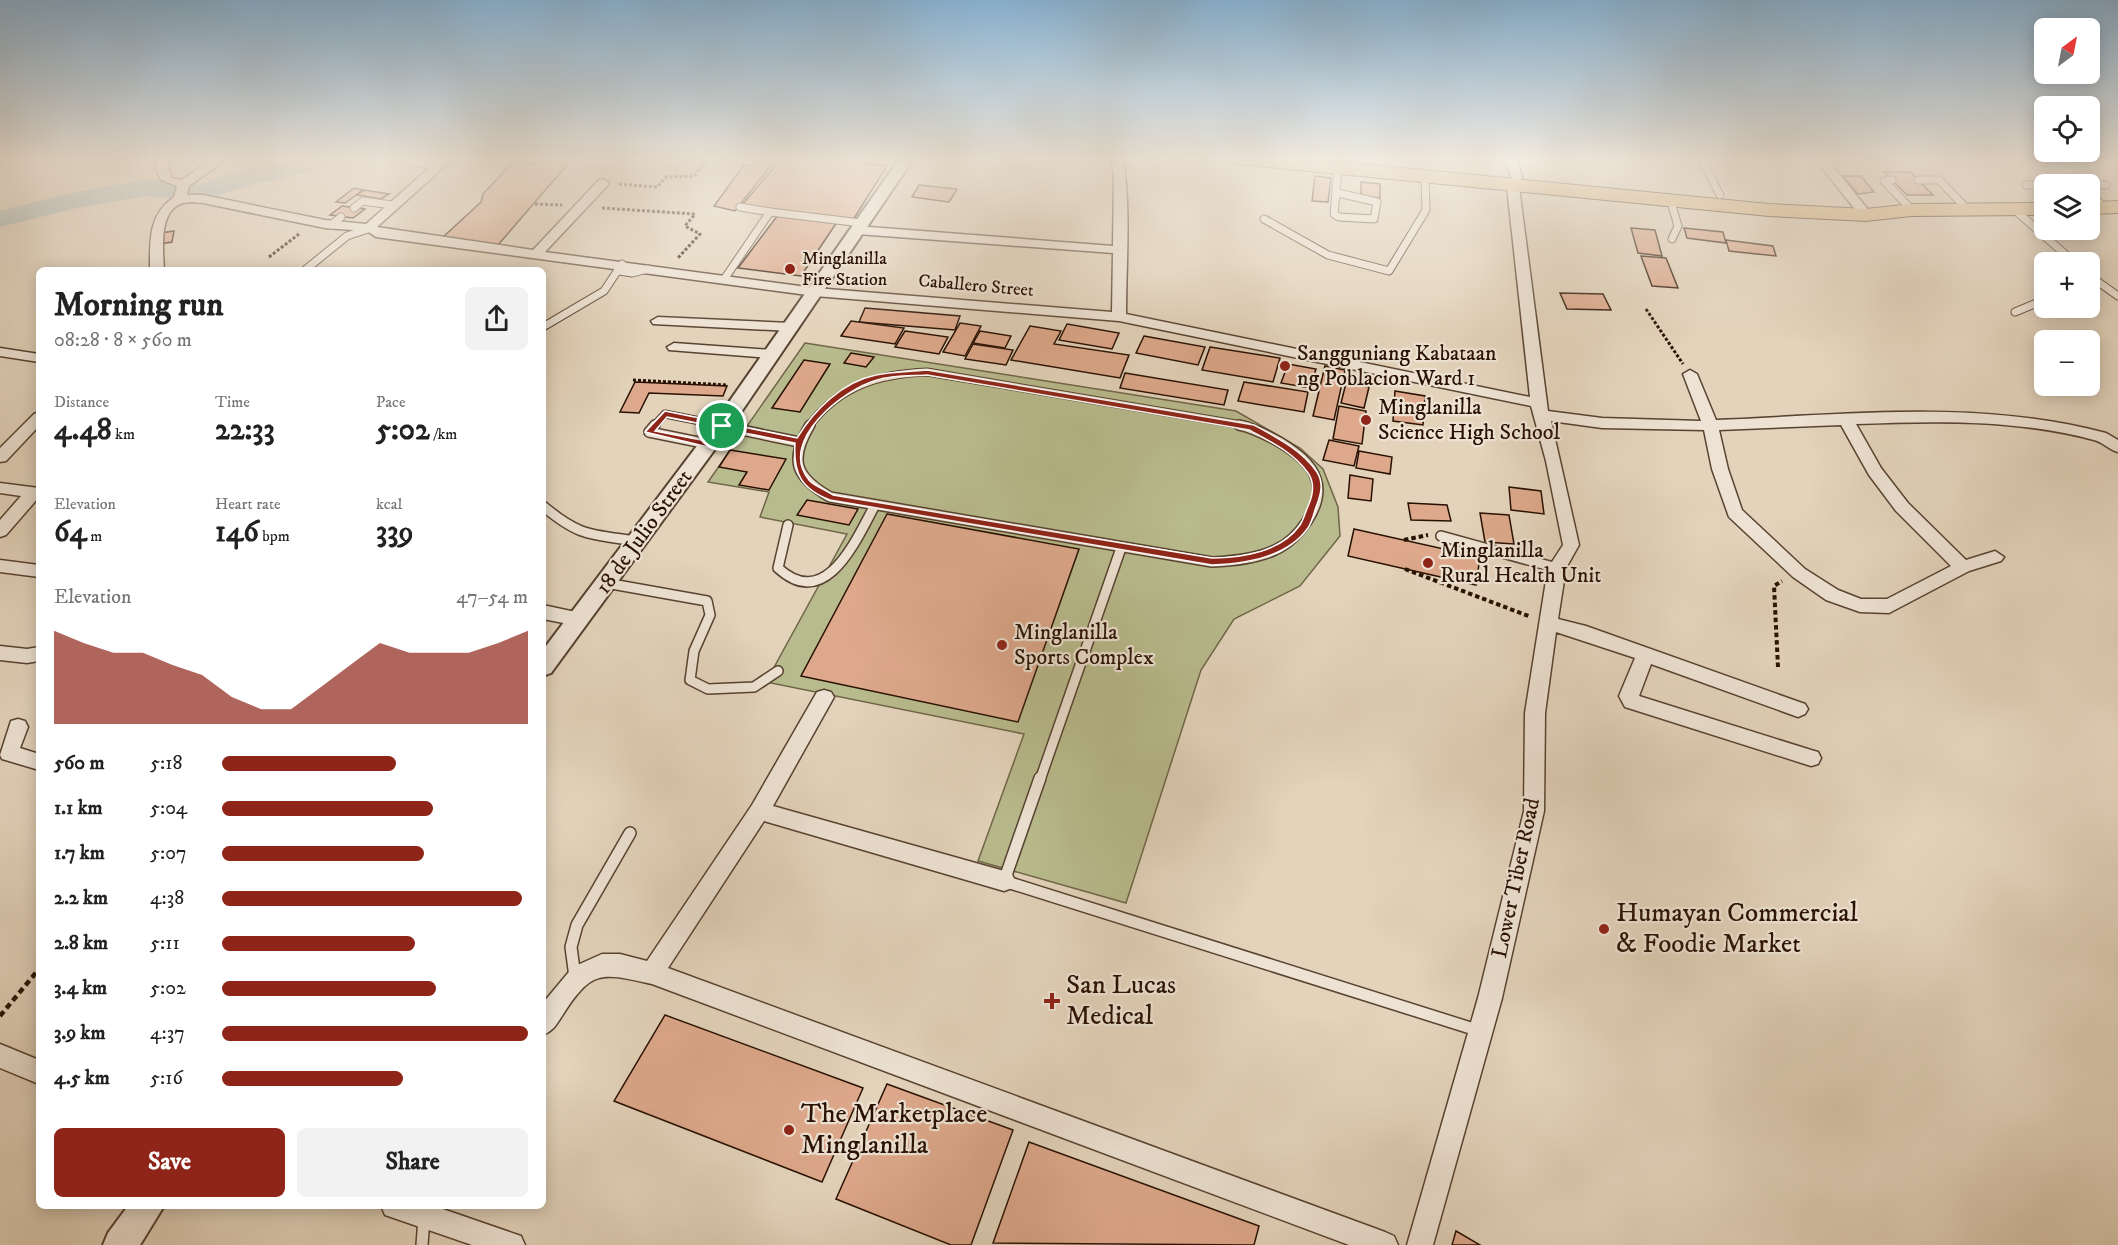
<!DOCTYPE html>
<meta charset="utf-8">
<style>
body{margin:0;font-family:"IM FELL DW Pica",serif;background:#f2f2f2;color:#222;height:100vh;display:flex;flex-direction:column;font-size:22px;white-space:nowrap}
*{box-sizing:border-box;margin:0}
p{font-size:20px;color:#767676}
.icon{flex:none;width:33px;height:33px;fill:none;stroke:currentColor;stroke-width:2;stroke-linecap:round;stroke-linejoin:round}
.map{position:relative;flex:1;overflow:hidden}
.panel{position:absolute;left:36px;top:267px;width:510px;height:942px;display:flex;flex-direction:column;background:#fff;border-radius:9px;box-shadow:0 3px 15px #0003}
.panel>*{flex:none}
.needle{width:39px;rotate:32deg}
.tools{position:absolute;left:2034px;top:18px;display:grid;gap:12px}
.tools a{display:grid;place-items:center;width:66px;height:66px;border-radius:9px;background:#fff;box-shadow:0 3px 15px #0003;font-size:30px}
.pin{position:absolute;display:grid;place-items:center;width:51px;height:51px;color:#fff;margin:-26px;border:3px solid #fff;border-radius:50%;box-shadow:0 2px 6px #0007}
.round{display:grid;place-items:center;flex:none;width:63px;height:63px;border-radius:9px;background:#f2f2f2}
.summary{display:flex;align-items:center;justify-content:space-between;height:102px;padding:0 18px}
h1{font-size:33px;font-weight:700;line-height:45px}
.figures{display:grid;grid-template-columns:repeat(3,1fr);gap:9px;height:102px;padding:6px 18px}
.figures div{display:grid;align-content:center}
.figures b{font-size:30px;font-weight:700}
.figures small{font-size:16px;font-weight:400}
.figures p{font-size:16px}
.chart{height:168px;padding:12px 18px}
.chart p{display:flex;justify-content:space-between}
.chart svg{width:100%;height:108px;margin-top:6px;fill:#8f2418;opacity:.7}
.primary-button{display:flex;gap:12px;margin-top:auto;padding:12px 18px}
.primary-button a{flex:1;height:69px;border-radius:9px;background:#8f2418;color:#fff;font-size:24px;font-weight:700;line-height:69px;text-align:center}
.primary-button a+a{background:#f2f2f2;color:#222}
ul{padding:0 18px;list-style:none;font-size:20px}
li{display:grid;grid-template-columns:96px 72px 1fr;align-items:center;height:45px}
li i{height:15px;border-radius:8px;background:#8f2418}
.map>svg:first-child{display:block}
</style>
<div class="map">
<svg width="2118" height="1245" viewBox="0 0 2118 1245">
<rect width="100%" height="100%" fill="#e3d3bb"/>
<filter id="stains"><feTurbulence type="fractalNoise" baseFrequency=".00333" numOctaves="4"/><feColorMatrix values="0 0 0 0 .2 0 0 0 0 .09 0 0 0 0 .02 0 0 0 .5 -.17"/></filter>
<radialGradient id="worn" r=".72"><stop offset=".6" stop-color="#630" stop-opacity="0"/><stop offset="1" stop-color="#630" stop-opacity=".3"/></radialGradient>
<path fill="#b8bb8d" stroke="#706648" stroke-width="1.5" d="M 805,343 L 1236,411 L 1300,448 L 1323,469 L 1338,507 L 1340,536 L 1300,586 L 1234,619 L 1201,670 L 1126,903 L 978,861 L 1024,734 L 766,682 L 847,534 L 760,517 L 769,492 L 708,482 Z"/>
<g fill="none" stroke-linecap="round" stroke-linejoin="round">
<path fill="#99b5ba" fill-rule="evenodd" d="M 297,158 L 344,158 L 340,164 L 246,186 L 202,201 L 145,196 L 76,208 L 0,227 L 0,211 L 75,192 L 145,180 L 199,185 L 228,174 Z"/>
</g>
<g fill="#dda88b" stroke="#291102" stroke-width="1.5">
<path d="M 547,158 L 573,158 L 498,245 L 442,238 L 481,202 L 483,194 L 513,162 L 540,165 Z"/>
<path d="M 758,158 L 777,158 L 735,211 L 714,206 L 744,165 L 754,165 Z"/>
<path d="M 782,158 L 820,158 L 887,166 L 853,220 L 742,205 Z"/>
<path d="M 1884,172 L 1910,172 L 1933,195 L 1907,195 Z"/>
<path d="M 1315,176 L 1331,178 L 1328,202 L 1312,201 Z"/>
<path d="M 1843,176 L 1861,176 L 1874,192 L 1858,194 Z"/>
<path d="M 1361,182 L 1380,184 L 1380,198 L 1361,196 Z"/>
<path d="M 919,185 L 957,189 L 949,202 L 912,197 Z"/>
<path d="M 354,188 L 363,190 L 345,203 L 336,202 Z"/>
<path d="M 364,190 L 389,194 L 381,199 L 357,195 Z"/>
<path d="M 342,206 L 365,209 L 353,218 L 330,215 Z"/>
<path d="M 778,215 L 837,222 L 801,276 L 738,268 Z"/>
<path d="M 1631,228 L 1655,230 L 1662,256 L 1638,253 Z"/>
<path d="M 1684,228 L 1723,232 L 1726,243 L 1687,238 Z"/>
<path d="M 174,231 L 172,242 L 159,244 L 161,233 Z"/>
<path d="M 1726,240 L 1773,246 L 1776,256 L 1729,251 Z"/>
<path d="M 1641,256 L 1666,258 L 1678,288 L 1652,286 Z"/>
<path d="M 1560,293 L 1603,294 L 1611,310 L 1567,309 Z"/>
<path d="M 865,308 L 960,316 L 955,330 L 859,322 Z"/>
<path d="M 851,321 L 904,328 L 895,344 L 841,336 Z"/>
<path d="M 960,323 L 981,326 L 965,356 L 943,352 Z"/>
<path d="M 1067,324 L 1119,333 L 1112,349 L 1059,340 Z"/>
<path d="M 1030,326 L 1061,331 L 1054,344 L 1129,355 L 1120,378 L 1011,360 Z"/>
<path d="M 905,331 L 948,337 L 939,354 L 895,347 Z"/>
<path d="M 980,331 L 1011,336 L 1005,348 L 973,343 Z"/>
<path d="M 1144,336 L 1205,347 L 1198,365 L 1136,353 Z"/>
<path d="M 973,344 L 1013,350 L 1006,365 L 965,359 Z"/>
<path d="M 1210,347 L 1280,358 L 1273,382 L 1202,370 Z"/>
<path d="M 851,353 L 874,357 L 866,367 L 844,363 Z"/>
<path d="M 804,360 L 830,364 L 800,412 L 772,408 Z"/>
<path d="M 1288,364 L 1316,369 L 1310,388 L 1281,383 Z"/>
<path d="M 1325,366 L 1345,370 L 1334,420 L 1313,416 Z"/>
<path d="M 1125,373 L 1228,390 L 1224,405 L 1120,388 Z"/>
<path d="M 635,382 L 727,386 L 723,396 L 649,393 L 639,413 L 620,412 Z"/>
<path d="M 1244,382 L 1308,392 L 1304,412 L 1238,401 Z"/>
<path d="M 1346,383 L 1369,387 L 1364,408 L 1341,403 Z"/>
<path d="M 1395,391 L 1425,396 L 1423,425 L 1393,421 Z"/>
<path d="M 1339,406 L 1366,411 L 1362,444 L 1333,439 Z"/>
<path d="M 1329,440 L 1359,446 L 1354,466 L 1323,460 Z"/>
<path d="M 730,450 L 786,459 L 769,490 L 739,485 L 747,472 L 719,467 Z"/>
<path d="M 1359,451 L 1392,457 L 1390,474 L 1356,468 Z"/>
<path d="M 1350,475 L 1373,479 L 1371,501 L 1348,498 Z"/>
<path d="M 1509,487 L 1541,491 L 1544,514 L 1511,510 Z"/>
<path d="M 807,500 L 858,509 L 849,525 L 797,515 Z"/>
<path d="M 1408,503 L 1447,505 L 1451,521 L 1411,520 Z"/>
<path d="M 1480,513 L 1509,515 L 1514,544 L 1485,542 Z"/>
<path d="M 887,514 L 1079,549 L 1018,722 L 801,676 Z"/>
<path d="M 1354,529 L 1480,557 L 1476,585 L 1348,556 Z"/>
<path d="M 665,1015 L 863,1088 L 822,1182 L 614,1101 Z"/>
<path d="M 887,1084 L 1013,1130 L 971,1245 L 951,1245 L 836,1199 Z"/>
<path d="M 1029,1142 L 1259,1226 L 1254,1245 L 993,1243 Z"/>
<path d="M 1456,1231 L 1480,1245 L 1452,1245 Z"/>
</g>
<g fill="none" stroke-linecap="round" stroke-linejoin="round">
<g stroke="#584230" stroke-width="9">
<g id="service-far2">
<path d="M 1701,158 L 1720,195"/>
<path d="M 1338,169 L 1334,214 L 1339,217 L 1374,219 L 1377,202 L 1338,193"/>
<path d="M 1892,180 L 1884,181 L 1912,210"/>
<path d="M 1918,180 L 1939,180 L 1969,211"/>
<path d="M 2026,185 L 2044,185"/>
<path d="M 2090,185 L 2106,185"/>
<path d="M 2090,194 L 2105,208"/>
<path d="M 1671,202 L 1678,226 L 1672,239"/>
<path d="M 354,208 L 363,201 L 392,205"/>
<path d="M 2015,210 L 2074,262"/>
<path d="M 770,212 L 861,223"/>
<path d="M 1264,219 L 1328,255 L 1389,271 L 1426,210 L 1425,178"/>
<path d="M 331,225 L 341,217"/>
<path d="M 305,270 L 347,236 L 371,228"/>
<path d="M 619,271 L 632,273 L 648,269"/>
<path d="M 2090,276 L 2118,296"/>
<path d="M 725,278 L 770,212 L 740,207"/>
<path d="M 2015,312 L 2044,300"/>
<path d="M 543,327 L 604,291 L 622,264"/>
<path d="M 654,426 L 665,414 L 725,426"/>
<path d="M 809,426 C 839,386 878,374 927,372 L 1248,426"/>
</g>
</g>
<g stroke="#584230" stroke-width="12">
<g id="service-far1">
<path d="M 655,425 L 649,432 L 708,444"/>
<path d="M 717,425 L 799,442"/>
<path d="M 810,425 C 789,460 795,477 830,497 L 1212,562 C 1233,561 1256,559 1275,550 C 1298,540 1325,505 1316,479 C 1311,463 1295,452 1281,443 C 1267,435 1254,428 1239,425"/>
<path d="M 543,506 C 580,537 590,534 636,541"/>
<path d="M 788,525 L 778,568 C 826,612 856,540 875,505"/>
<path d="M 1441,536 L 1557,568"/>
<path d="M 606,583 L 707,601 L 710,615 L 694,651 L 690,680 L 708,689 L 754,687 L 778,671"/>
<path d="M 1040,780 L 1121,548"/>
</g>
</g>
<g stroke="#584230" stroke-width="14">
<g id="service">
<path d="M 1040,778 L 1004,881 L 1480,1031"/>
<path d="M 575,977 L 571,947 L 577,925 L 630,833"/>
<path d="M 422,1245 L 424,1218"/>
</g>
</g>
<g stroke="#584230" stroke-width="3">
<g id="minor">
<path d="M 160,158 L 172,158 L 167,166 L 172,178 L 181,180 L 214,158 L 228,158 L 189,186 L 187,195 L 203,195 L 325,220 L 366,224 L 429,168 L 386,161 L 380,158 L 409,158 L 436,162 L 441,158 L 454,158 L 377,227 L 533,250 L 599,180 L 603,179 L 609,183 L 607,186 L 545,252 L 815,288 L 1112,312 L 1113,253 L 857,234 L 851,230 L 857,226 L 1113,246 L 1114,177 L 1111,158 L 1123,158 C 1131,210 1126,262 1126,314 L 1530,397 L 1507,187 L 1513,183 L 1519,187 L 1548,411 L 1602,418 L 1701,421 L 1683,374 L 1690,370 L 1697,374 L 1716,420 C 1846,415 1979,399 2106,433 L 2118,440 L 2118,452 C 2109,450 2103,442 2094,440 C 2015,419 1936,421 1856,424 L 1881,468 L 1908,503 L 1966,560 L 1995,551 L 2004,557 L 2001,561 L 1969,571 L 1889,613 L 1860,612 L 1826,600 L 1793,577 L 1729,517 L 1712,469 L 1704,430 L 1602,428 L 1551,421 L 1579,545 L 1566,568 L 1558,619 L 1586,626 L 1805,704 L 1808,709 L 1805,714 L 1798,717 L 1651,664 L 1639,696 L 1811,750 L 1818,752 L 1821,758 L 1818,764 L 1811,766 L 1625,707 L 1619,696 L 1635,658 L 1556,632 L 1545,713 L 1544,811 L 1502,998 L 1433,1245 L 1407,1245 L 1478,998 L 1524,811 L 1525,713 L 1548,568 L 1563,545 L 1546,461 L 1531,406 L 1119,321 L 815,296 L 376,237 L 367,231 L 325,228 L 203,203 C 197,203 190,201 184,203 C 158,208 163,251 164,270 L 150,270 C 150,241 148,215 174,197 L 177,186 L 161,180 L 155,166 ZM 1841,425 L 1869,475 L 1896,511 L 1951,566 L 1887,599 L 1861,599 L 1838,590 L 1805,569 L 1742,510 L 1728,469 L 1719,430 Z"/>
<path d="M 1505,158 L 1517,158 L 1522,177 L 1520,180 L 1512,180 Z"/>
<path d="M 1814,158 L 1826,158 L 1870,212 L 1870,218 L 1862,218 Z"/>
<path d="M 658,317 L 791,323 L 798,327 L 791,331 L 653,324 L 651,321 Z"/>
<path d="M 674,343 L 772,350 L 779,354 L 772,358 L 669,350 L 667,347 Z"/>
<path d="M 0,348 L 39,354 L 39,362 L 0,356 Z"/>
<path d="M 39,412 L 39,426 L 6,461 L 0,462 L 0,448 L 34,414 Z"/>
<path d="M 0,483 L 39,488 L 39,497 L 6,535 L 0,537 L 0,520 L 21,496 L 0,493 Z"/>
<path d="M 0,560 L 39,565 L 39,577 L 0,572 Z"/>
<path d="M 543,605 L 585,614 L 588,619 L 585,624 L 579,626 L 543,619 Z"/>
<path d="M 0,646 L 27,649 L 39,647 L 39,661 L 27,663 L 0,660 Z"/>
<path d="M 824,690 L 831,692 L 834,697 L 773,806 L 1004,871 L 1012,874 L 1015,881 L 1012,888 L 1004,891 L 764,821 L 668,968 L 1385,1232 L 1394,1236 L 1398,1245 L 1349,1245 L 652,984 C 602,973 592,968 562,1016 C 556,1025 553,1031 543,1035 L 543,1003 L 573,967 L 602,954 L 620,954 L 647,961 L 752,805 L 817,692 Z"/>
<path d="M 18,719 L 25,721 L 28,727 L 20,748 L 39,754 L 39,770 L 2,759 L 0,755 L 11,721 Z"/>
<path d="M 0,1044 L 39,1060 L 39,1084 L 0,1068 Z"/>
<path d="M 381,1206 L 434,1206 L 521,1236 L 525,1245 L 472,1245 L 385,1215 Z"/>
</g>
</g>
<g stroke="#584230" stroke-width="4">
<g id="tertiary">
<path d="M 900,158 L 914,158 L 729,430 L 551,673 L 543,676 L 543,650 L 715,422 Z"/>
<path d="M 128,1206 L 164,1206 L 140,1245 L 103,1245 L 108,1233 Z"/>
</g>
</g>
<g stroke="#291102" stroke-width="2">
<g id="trunk">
<path d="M 1227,158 L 1301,158 L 1769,204 L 1866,209 L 1912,204 L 2044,203 L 2044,215 L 1912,216 L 1866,221 L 1769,216 L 1237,164 L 1230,162 Z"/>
<path d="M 2118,201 L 2118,213 L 2090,214 L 2090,202 Z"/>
</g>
</g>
<g stroke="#291102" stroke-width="3" stroke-dasharray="3 2" stroke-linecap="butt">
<path d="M 619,184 L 657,187 L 666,177 L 694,176 L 705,162"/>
<path d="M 535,204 L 562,205"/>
<path d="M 602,208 L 695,214 L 685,226 L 700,234 L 677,259"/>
<path d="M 269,257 L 299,234"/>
<path d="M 1646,309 L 1683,364"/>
<path d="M 633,380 L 728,385"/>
</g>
<g stroke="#291102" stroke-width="4" stroke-dasharray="4.5 3" stroke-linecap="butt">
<path d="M 1404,540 L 1428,535"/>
<path d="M 1405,569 L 1531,617"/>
<path d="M 1778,667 L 1774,586 L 1782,581"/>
</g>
<path stroke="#291102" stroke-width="4.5" stroke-dasharray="6 4" stroke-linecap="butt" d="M 0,1016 L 39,969"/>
<use href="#service-far2" stroke="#ede2d3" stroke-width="7"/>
<use href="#service-far1" stroke="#ede2d3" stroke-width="9"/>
<use href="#service" stroke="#ede2d3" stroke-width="11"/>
<use href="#minor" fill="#ede2d3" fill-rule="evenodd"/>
<use href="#tertiary" fill="#ede2d3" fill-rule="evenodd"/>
<use href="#trunk" fill="#e2ba7e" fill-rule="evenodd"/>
</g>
<linearGradient id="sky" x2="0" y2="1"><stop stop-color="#88b4d6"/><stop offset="0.48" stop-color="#f2ebe0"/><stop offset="1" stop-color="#f2ebe0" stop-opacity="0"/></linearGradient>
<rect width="2118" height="332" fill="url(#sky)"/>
<path fill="#8f2418" stroke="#fff" stroke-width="1.5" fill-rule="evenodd" d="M 927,370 L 1254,425 C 1276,437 1302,450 1317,472 C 1324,483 1321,495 1316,507 C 1314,513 1312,522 1308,528 C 1287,558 1244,564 1212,565 L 830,500 C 801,489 793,473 795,443 L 724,429 L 708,447 L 645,432 L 665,411 L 797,438 C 814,410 842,382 876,375 C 892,371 910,372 927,370 ZM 927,375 L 1249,430 C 1270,441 1294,453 1308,473 C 1315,483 1313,494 1309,504 C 1306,510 1304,519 1300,525 C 1281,552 1242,558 1212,558 L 833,495 C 826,490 814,486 809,480 C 777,441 844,389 877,380 C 892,375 911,376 927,375 ZM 667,417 L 717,427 L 706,441 L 655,431 Z"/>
<g fill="#8f2418" stroke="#ede2d3" stroke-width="2">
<circle cx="790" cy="269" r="6"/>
<circle cx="1285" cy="366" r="6"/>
<circle cx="1366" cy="420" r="6"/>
<circle cx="1428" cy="563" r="6"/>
<circle cx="1002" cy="645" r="6"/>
<circle cx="1604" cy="929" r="6"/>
<path d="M1049 992h6v6h6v6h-6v6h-6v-6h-6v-6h6z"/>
<circle cx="789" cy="1130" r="6"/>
</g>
<g text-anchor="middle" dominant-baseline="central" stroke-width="4.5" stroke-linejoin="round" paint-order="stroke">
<g font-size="18" fill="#291102" stroke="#ede2d3" text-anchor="start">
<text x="802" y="259">Minglanilla<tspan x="802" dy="21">Fire Station</tspan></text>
</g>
<g font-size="18" fill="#291102" stroke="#ede2d3">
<text transform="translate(976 286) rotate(5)">Caballero Street</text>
</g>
<g font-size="22" fill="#291102" stroke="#ede2d3" text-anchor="start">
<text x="1297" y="353">Sangguniang Kabataan<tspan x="1297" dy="25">ng Poblacion Ward 1</tspan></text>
<text x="1378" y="407">Minglanilla<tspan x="1378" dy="25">Science High School</tspan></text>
<text x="1440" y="550">Minglanilla<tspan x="1440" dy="25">Rural Health Unit</tspan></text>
<text x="1014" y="632">Minglanilla<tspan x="1014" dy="25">Sports Complex</tspan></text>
</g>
<g font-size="22" fill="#291102" stroke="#ede2d3">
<text transform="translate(644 532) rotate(-54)">18 de Julio Street</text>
<text transform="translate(1516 878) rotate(-78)">Lower Tiber Road</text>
</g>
<g font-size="27" fill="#291102" stroke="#ede2d3" text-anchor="start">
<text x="1616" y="913">Humayan Commercial<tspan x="1616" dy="31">&amp; Foodie Market</tspan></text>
<text x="1066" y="985">San Lucas<tspan x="1066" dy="31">Medical</tspan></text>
<text x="801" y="1114">The Marketplace<tspan x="801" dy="31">Minglanilla</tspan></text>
</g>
</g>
<rect width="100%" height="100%" filter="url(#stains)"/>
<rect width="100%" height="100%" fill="url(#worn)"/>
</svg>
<div class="tools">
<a><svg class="needle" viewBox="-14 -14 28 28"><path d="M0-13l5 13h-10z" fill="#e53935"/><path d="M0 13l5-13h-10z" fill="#767676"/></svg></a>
<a><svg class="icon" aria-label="locate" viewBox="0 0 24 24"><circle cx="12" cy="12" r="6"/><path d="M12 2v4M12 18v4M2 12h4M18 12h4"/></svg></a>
<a><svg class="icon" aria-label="layers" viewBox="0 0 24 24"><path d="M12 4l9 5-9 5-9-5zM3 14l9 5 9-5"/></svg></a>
<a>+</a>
<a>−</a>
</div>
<div class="pin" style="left:722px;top:426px;background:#1e9e55"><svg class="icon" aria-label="arrive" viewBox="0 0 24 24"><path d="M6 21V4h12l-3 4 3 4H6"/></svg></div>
<section class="panel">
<div class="summary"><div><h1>Morning run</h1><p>08:28 · 8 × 560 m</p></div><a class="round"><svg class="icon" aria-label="share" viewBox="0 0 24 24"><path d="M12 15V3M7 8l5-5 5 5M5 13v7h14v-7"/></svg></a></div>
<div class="figures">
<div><p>Distance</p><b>4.48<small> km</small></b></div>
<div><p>Time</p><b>22:33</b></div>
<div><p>Pace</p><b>5:02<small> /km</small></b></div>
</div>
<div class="figures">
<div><p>Elevation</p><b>64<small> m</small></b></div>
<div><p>Heart rate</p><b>146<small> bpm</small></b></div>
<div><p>kcal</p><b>339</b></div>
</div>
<div class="chart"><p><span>Elevation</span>47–54 m</p>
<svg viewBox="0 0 160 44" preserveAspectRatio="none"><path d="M0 44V6L10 11L20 15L30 15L40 20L50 24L60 33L70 38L80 38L90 29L100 20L110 11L120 15L130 15L140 15L150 11L160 6V44z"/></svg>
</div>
<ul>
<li><b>560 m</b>5:18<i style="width:57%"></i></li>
<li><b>1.1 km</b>5:04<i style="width:69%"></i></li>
<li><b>1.7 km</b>5:07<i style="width:66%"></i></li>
<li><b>2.2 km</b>4:38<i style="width:98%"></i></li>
<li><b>2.8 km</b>5:11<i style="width:63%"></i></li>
<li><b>3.4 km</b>5:02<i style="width:70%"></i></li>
<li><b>3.9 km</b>4:37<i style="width:100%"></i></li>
<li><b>4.5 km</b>5:16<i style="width:59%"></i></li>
</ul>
<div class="primary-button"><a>Save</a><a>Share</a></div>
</section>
</div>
